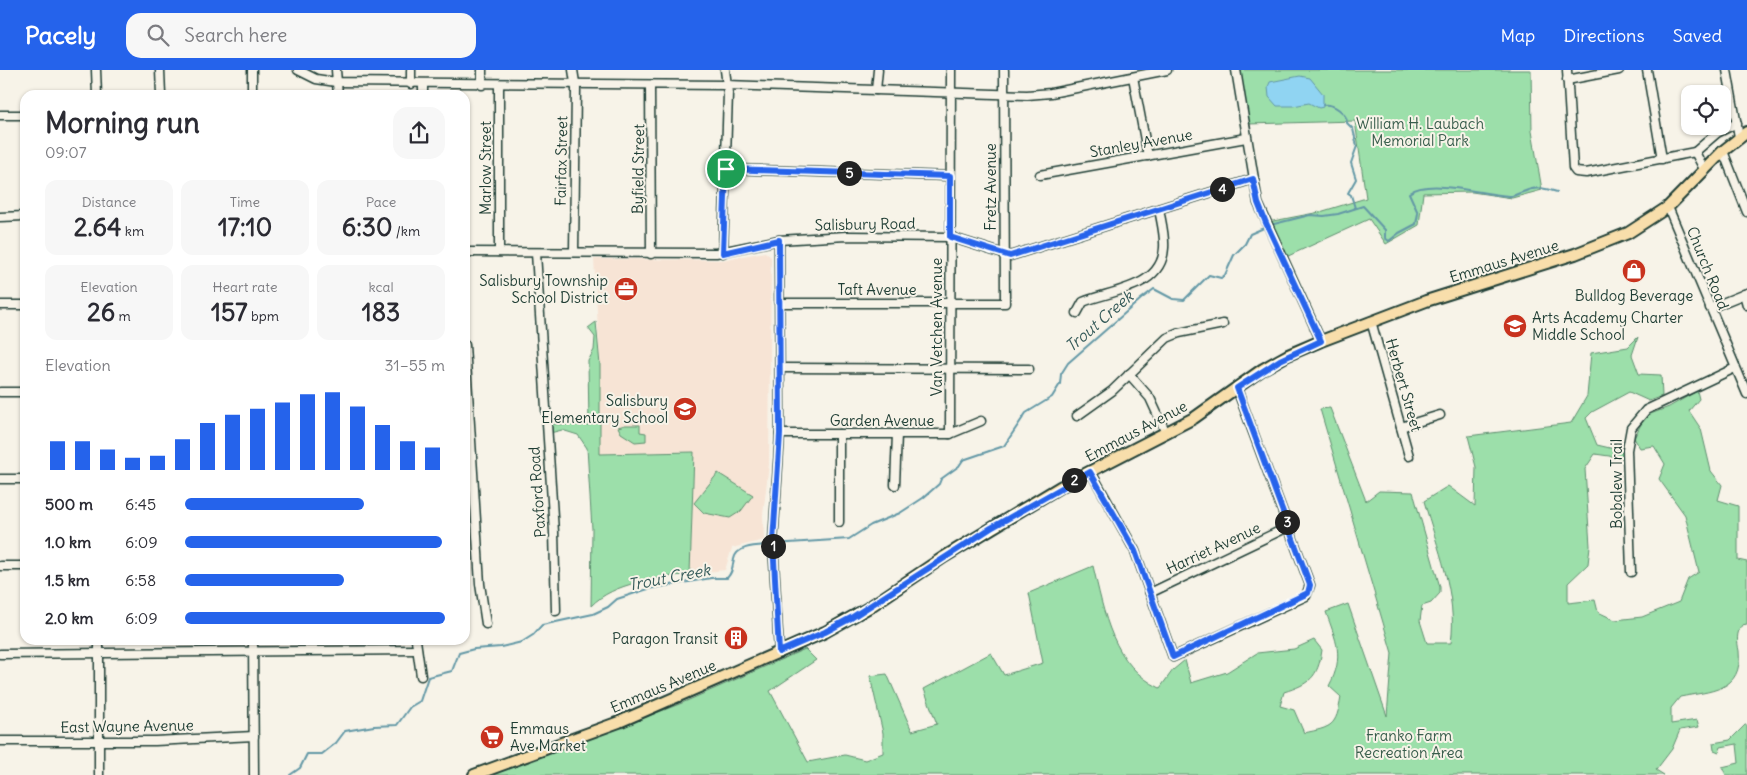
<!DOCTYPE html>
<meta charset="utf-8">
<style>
body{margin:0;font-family:Delius,sans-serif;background:#f7f7f7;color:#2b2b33;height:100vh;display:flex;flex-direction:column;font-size:19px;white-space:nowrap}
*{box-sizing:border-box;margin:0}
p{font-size:16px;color:#7c7c81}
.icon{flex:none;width:28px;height:28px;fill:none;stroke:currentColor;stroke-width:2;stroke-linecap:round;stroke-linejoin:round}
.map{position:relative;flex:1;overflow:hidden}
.drawer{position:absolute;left:20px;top:20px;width:450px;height:555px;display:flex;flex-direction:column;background:#fff;border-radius:15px;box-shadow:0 1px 4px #0004}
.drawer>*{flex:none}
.controls{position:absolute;left:1681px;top:15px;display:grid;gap:10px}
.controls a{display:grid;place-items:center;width:50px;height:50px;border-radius:10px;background:#fff;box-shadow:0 1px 4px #0004;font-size:25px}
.pin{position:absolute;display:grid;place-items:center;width:42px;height:42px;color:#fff;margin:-21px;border:2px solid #fff;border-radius:50%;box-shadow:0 1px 5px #0007}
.km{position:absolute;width:25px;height:25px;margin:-12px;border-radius:50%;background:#222;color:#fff;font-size:14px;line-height:25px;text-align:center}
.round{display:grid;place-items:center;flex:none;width:52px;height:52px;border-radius:15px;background:#f7f7f7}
.head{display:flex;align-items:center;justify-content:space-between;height:85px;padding:0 25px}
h1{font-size:28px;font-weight:800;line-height:38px}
.figures{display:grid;grid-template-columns:repeat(3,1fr);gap:8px;height:85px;padding:5px 25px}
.figures div{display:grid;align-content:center;border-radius:12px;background:#f7f7f7;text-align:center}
.figures b{font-size:25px;font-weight:800}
.figures small{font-size:14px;font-weight:400}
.figures p{font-size:14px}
.chart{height:140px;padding:10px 25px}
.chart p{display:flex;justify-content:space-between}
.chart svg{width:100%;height:90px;margin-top:5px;stroke:#2563eb;stroke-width:6}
ul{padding:0 25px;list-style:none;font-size:16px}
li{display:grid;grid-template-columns:80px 60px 1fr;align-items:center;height:38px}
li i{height:12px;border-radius:6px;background:#2563eb}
header{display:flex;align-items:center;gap:30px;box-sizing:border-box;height:70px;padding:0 25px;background:#2563eb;color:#fff}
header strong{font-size:24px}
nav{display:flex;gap:28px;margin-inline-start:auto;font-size:18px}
.search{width:350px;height:45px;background:#f7f7f7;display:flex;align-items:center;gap:12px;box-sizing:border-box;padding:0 18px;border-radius:15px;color:#7c7c81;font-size:19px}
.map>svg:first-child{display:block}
</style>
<header>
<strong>Pacely</strong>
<div class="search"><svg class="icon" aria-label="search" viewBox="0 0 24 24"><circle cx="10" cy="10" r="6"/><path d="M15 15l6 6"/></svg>Search here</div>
<nav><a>Map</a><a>Directions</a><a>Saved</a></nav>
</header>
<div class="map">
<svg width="1747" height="705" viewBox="0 0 1747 705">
<rect width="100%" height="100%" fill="#f7f3e8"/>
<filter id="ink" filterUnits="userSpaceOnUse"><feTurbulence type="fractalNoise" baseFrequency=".02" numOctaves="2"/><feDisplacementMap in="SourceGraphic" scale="10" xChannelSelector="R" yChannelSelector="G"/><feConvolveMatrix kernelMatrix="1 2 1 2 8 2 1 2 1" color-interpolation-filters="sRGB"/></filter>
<g filter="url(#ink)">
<path fill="#f7e4d5" d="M 765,182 L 771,187 L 769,394 L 763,445 L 764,470 L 732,478 L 725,500 L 690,504 L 694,382 L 600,384 L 600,295 L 594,189 L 722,190 Z"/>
<g fill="#9cdfaa" stroke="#5e8e6f">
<path d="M 1240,0 L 1531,0 L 1532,61 L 1542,120 L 1512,128 L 1472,122 L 1423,123 L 1419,155 L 1386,174 L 1369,149 L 1286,187 L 1268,152 L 1320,142 L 1366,128 L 1355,51 L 1248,54 Z"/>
<path d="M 596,252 L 600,295 L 600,384 L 694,382 L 690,504 C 658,508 614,512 591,536 L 592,459 L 587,378 L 578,365 L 562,360 L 550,363 L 551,354 L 589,355 L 588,291 L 594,280 L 595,267 L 588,258 Z"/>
<path d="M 1638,267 L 1632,285 L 1639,304 L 1661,305 L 1662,326 L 1649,331 L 1629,322 L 1592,342 L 1586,348 L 1597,375 L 1623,381 L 1623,388 L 1595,384 L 1585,399 L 1590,476 L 1588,494 L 1568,513 L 1568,533 L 1595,530 L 1598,542 L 1615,550 L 1642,547 L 1679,532 L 1688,509 L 1699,502 L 1685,445 L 1659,409 L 1665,394 L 1654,376 L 1640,378 L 1634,368 L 1645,346 L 1669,337 L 1697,321 L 1699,329 L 1689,341 L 1701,359 L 1711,401 L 1722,415 L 1718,430 L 1738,436 L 1738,490 L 1747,492 L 1747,554 L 1742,555 C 1736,563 1737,571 1739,581 C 1743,622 1710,621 1680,627 L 1671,638 L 1671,654 L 1697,650 L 1699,657 L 1680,660 L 1672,679 L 1656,700 L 1664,705 L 493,705 L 498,701 L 581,672 L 682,633 L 805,579 L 816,590 L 770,621 L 808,692 L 845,685 L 865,690 L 883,683 L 883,663 L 870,606 L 887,604 L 912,661 L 937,654 L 924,619 L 991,583 L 1004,605 L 1043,593 L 1029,523 L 1093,496 C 1104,543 1113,596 1160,618 L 1173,600 L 1185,590 L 1191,613 L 1227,602 L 1257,583 L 1294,579 L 1314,570 L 1322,580 C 1318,608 1309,614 1284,622 L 1280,636 L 1294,640 L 1304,663 C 1332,657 1336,657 1341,627 L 1329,616 C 1345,586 1336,571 1326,542 L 1348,534 L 1387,646 L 1392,583 L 1320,339 L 1330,338 L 1366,431 L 1379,421 L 1413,422 L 1440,517 L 1440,523 L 1431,533 L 1422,536 L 1420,551 L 1427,573 L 1451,573 C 1458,525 1437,477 1424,431 L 1448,416 L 1475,436 L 1476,397 L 1468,366 L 1571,353 L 1587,326 L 1591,283 L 1628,277 Z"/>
<path d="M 625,355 L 640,355 L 640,362 L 646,363 L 646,371 L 635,372 L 621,363 L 618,357 Z"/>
<path d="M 718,403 L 753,425 L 741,441 L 730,448 L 704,443 L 694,433 Z"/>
<path d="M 1745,655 L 1747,655 L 1747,705 L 1726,705 L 1722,697 L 1739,693 L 1737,674 L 1721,677 L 1719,682 L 1714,680 L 1713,673 L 1730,670 Z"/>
</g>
<path fill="#90d4f2" stroke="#6398a6" d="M 1300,6 L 1310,8 L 1323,24 L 1323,37 L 1319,38 L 1309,33 L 1293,36 L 1277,36 L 1269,27 L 1268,17 L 1270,12 Z"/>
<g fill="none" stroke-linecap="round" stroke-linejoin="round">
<g stroke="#6398a6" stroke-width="2">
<path d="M 1323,35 C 1333,33 1347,43 1347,53 L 1353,59 L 1357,76 L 1351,93 L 1356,109 L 1348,123 L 1351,125 L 1355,138"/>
<path d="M 1270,155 L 1310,145 L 1324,146 L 1338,144 L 1363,136 L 1385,160 L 1385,168 L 1389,171 L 1399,163 L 1416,154 L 1418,143 L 1409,123 C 1430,107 1487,126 1512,126 C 1516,125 1519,123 1523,122 C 1535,116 1544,118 1557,122"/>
<path d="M 774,474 L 849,469 L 871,455 L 900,443 L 923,428 L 939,414 L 941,409 L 959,396 L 963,390 L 1004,376 L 1026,343 L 1052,327 L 1060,314 L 1061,304 L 1068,293 L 1141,229 L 1154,219 L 1173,229 L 1184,230 L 1209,205 L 1221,208 L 1225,205 L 1234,185 L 1245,174 L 1250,164 L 1266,157"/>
<path d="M 290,705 L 300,698 L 307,684 L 322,684 L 336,673 L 345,661 L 374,656 L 397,655 L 410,637 L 420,631 L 428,607 L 452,601 L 459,583 L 474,579 L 501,577 L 522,572 L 533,565 L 542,555 L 593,544 L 608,537 L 617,529 L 648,519 L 711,508 L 727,508 C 733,502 732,497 734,489 C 737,475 758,476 770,475"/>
</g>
<g stroke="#1f3d34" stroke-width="11">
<g id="minor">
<path d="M 96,0 L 97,25"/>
<path d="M 160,0 L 161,25"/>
<path d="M 252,0 L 252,25"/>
<path d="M 298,0 L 316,9 L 336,12 L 726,15 L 1027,25 L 1051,23 L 1167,0"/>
<path d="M 336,0 L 338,25"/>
<path d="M 573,0 L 576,19 L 574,182"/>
<path d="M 1236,0 L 1258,133 L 1321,271"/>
<path d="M 1567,0 L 1573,98 L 1576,102 L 1586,103 L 1695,82 L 1705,101"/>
<path d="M 1647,0 L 1662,89"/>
<path d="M 1727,0 L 1739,67"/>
<path d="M 1133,7 L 1148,86"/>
<path d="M 1567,10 L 1619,0"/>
<path d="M 411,14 L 411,0"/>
<path d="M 482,15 L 482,0"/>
<path d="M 650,15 L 651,184"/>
<path d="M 876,20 L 878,0"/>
<path d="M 423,25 L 423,14"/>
<path d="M 0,45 L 25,45"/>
<path d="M 1723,81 L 1747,142"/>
<path d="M 1695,82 L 1717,63 L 1737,53"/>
<path d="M 726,99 L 950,106"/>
<path d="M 1040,105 L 1246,68"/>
<path d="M 1668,137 L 1747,324"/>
<path d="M 0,147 L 25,146"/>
<path d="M 465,182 L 716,183 L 779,170 L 846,166 L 950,167 L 1010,186 L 1253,109"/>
<path d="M 499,182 L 499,15"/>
<path d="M 536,183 L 554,462 L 556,541"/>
<path d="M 723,183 L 728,23 L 725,0"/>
<path d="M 1744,224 L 1747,235"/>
<path d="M 779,233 L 1005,233 L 1004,0"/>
<path d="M 0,235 L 25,235"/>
<path d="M 1710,238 L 1747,223"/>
<path d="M 1077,243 L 1083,232 C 1112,220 1162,218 1164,178 C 1165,165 1161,151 1159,139"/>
<path d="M 1371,251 L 1409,386"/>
<path d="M 465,275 L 480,514 L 486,554"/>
<path d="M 780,298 L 1029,299"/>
<path d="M 1129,304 L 1150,328 L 1166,363"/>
<path d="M 0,322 L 25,322"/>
<path d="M 1077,346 L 1112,321 L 1167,268 L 1179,263 L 1223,254"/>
<path d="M 1401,357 L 1440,345"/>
<path d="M 780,364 L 950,364 L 981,351"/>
<path d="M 950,364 L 951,0"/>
<path d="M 1091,402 L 1135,481 L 1173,587 L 1306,526 L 1310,515 L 1237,319"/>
<path d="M 0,409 L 25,409"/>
<path d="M 895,415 L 897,364"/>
<path d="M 839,452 L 839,364"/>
<path d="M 0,496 L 25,496"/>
<path d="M 1631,502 L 1627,380 L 1631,358 L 1646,340 L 1735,298"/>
<path d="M 1150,523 L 1288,457"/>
<path d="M 99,570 L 99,705"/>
<path d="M 253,570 L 254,705"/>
<path d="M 416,570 L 421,606"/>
<path d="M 779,582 L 773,473 L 780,364 L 779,170"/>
<path d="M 0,584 L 417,580"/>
<path d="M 0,671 L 155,671 L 254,666"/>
</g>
</g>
<g stroke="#1f3d34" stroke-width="14">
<path id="major" d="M 474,705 L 619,652 L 825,562 L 868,538 L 944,487 L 1060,417 L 1194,348 L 1263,299 L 1288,285 L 1321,271 L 1426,231 L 1575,184 L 1628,163 L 1668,137 L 1723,81 L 1747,62"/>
</g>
<use href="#minor" stroke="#f7f3e8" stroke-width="8"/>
<use href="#major" stroke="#f8deab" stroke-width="10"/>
</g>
</g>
<g fill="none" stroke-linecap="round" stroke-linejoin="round" filter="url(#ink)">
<g stroke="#fff" stroke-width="10">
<path id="route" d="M 726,99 L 950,106 L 950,167 L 1010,186 L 1253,109 L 1258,133 L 1266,153 L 1321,271 L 1280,290 L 1237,318 L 1310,515 L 1308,523 L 1173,587 L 1135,481 L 1090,402 L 991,458 L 851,548 L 825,562 L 779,582 L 773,472 L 780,364 L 779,170 L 723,183 Z"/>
</g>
<use href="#route" stroke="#2563eb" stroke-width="6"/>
</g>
<defs>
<g id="shop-disc" transform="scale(1.25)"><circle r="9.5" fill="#c8321e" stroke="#f7f3e8"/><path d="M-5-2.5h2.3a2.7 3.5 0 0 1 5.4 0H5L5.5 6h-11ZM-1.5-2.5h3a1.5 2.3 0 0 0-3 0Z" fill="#fff"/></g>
<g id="office-disc" transform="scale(1.25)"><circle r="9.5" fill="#c8321e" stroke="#f7f3e8"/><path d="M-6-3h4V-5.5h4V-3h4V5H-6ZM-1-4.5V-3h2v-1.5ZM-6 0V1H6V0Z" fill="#fff"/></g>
<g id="school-disc" transform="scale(1.25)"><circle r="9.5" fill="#c8321e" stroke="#f7f3e8"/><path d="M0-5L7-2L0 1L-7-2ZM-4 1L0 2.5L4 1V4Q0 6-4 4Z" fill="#fff"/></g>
<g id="building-disc" transform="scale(1.25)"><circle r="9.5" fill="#c8321e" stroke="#f7f3e8"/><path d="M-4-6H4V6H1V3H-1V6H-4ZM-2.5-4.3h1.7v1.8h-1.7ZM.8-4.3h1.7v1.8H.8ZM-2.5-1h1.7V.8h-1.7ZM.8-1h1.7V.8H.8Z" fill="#fff"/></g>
<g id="supermarket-disc" transform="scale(1.25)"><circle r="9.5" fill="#c8321e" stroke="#f7f3e8"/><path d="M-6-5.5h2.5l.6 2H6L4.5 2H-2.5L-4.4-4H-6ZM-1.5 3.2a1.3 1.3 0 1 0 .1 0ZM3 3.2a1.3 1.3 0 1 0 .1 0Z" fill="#fff"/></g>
</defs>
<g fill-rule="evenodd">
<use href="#shop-disc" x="1634" y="201"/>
<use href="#office-disc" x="626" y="219"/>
<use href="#school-disc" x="1515" y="256"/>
<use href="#school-disc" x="685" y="339"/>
<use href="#building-disc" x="736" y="568"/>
<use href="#supermarket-disc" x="492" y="667"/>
</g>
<g text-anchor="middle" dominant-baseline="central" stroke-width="4" stroke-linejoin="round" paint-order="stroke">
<g font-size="15" fill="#385d4c" stroke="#f7f3e8">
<text x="1420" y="53">William H. Laubach<tspan x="1420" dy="17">Memorial Park</tspan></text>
<text x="1409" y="665">Franko Farm<tspan x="1409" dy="17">Recreation Area</tspan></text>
</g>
<g font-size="15" fill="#1f3d34" stroke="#f7f3e8">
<text transform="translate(1141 73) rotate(-10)">Stanley Avenue</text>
<text transform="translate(561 91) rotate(-89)">Fairfax Street</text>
<text transform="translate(485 98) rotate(-90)">Marlow Street</text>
<text transform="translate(638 99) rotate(-89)">Byfield Street</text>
<text transform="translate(990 117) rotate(-90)">Fretz Avenue</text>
<text transform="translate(865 154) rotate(-1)">Salisbury Road</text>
<text transform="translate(1504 191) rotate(-17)">Emmaus Avenue</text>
<text transform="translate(1708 198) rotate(68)">Church Road</text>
<text x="877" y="219">Taft Avenue</text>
<text transform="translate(936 257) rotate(-90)">Van Vetchen Avenue</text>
<text transform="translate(1404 315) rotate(74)">Herbert Street</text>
<text x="882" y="350">Garden Avenue</text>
<text transform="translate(1136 361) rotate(-28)">Emmaus Avenue</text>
<text transform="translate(1616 414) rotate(-90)">Bobalew Trail</text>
<text transform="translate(537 422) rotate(-94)">Paxford Road</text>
<text transform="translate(1213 478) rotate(-25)">Harriet Avenue</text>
<text transform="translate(663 616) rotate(-23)">Emmaus Avenue</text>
<text transform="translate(127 656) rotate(-1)">East Wayne Avenue</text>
</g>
<g font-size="15" fill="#1f3d34" stroke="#f7f3e8" text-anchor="end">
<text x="608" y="210">Salisbury Township<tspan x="608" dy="17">School District</tspan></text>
<text x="1634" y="225" text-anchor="middle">Bulldog Beverage</text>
<text x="1532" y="247" text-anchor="start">Arts Academy Charter<tspan x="1532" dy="17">Middle School</tspan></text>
<text x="668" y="330">Salisbury<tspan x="668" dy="17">Elementary School</tspan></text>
<text x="718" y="568">Paragon Transit</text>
<text x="510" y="658" text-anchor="start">Emmaus<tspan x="510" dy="17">Ave Market</tspan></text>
</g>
<g font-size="16" font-style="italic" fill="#365b5a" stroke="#f7f3e8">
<text transform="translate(1099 251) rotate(-41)">Trout Creek</text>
<text transform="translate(669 507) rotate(-11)">Trout Creek</text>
</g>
</g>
</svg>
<div class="controls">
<a><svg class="icon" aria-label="locate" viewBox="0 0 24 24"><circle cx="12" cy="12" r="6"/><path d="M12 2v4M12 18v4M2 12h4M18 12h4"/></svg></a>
</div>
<div class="pin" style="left:726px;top:99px;background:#1e9e55"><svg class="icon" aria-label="arrive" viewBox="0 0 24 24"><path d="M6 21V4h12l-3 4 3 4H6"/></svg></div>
<b class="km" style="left:773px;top:476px">1</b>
<b class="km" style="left:1074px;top:410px">2</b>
<b class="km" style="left:1287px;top:452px">3</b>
<b class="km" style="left:1222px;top:119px">4</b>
<b class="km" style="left:849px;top:103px">5</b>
<section class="drawer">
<div class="head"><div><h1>Morning run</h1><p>09:07</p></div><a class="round"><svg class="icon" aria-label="share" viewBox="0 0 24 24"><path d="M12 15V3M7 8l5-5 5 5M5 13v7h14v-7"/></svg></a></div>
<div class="figures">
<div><p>Distance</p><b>2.64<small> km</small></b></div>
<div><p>Time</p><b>17:10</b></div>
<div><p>Pace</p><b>6:30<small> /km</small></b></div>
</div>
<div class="figures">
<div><p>Elevation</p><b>26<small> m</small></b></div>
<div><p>Heart rate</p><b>157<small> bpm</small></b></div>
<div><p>kcal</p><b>183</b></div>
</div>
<div class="chart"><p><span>Elevation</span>31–55 m</p>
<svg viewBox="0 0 160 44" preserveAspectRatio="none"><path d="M5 44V30M15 44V30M25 44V34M35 44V38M45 44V37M55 44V29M65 44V21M75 44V17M85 44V14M95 44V11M105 44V7M115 44V6M125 44V13M135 44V22M145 44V30M155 44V33"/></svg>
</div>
<ul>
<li><b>500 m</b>6:45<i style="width:69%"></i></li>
<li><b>1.0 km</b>6:09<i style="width:99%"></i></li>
<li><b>1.5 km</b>6:58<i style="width:61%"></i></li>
<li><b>2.0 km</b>6:09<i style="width:100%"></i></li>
</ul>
</section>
</div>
